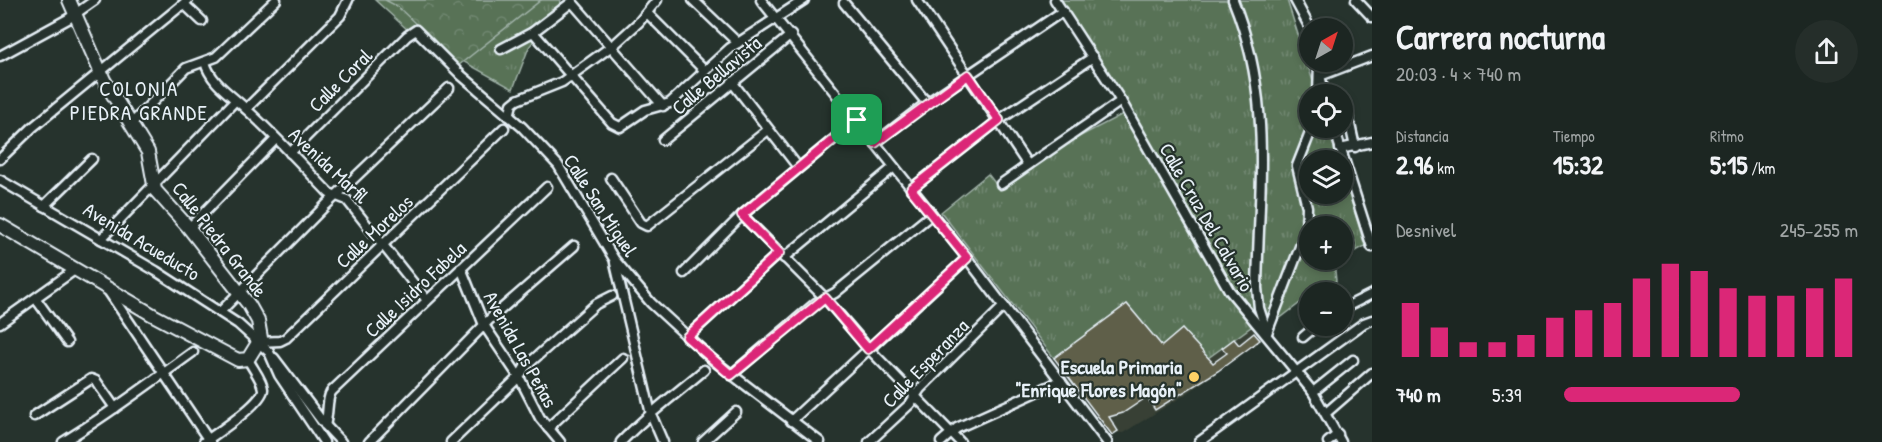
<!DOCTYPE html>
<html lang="es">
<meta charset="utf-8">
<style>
body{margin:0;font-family:"Patrick Hand",sans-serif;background:#252e2a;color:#f1f3f6;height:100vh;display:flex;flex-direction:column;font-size:22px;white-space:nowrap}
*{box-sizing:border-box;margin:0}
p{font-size:20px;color:#a0a5a5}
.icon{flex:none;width:33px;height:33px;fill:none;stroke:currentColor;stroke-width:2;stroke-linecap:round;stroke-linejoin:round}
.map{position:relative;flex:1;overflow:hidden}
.details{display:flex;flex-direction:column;background:#1c2622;width:510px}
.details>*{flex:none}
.needle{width:39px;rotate:39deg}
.buttons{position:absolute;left:1299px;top:18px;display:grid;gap:12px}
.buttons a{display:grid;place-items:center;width:54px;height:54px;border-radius:50%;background:#1c2622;box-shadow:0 3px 9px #0003,0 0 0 2px #3a4340;font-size:30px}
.pin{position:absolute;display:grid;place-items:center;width:51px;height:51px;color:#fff;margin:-26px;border-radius:12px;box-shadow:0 3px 9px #0006}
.round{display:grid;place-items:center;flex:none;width:63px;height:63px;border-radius:32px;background:#252e2a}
.headline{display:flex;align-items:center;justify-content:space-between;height:102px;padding:0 24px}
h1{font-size:33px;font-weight:700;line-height:45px}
.stats{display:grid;grid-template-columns:repeat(3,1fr);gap:9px;height:102px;padding:6px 24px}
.stats div{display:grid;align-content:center}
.stats b{font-size:26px;font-weight:700}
.stats small{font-size:16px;font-weight:400}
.stats p{font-size:16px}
.chart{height:168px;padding:12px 24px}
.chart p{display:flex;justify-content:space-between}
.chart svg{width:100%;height:108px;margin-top:6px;stroke:#db2777;stroke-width:6}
ul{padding:0 24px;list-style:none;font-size:20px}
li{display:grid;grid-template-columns:96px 72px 1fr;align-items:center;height:45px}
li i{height:15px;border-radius:8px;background:#db2777}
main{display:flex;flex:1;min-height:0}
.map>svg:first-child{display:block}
</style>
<main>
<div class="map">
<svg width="1372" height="442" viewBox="0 0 1372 442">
<defs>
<pattern id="grass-tufts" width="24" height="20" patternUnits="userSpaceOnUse" patternTransform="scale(1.5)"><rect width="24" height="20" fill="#587257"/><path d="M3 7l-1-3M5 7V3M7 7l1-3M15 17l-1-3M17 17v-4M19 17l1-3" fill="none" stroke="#708770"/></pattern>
<pattern id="park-crowns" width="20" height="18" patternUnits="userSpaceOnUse" patternTransform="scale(1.5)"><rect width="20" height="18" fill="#587257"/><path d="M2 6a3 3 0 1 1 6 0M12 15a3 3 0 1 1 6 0" fill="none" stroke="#708770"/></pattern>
</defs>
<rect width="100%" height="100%" fill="#26332d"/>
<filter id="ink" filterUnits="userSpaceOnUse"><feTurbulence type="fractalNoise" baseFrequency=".0167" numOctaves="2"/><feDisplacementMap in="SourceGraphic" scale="12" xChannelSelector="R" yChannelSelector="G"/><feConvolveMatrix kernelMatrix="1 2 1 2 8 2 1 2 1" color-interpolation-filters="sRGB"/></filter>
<g filter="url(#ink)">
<path fill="#374035" d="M 1251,327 L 1261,341 L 1188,393 L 1123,433 L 1109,432 L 1100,418 L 1203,361 Z"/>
<g fill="url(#grass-tufts)" stroke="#a0b2a8" stroke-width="1.5">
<path d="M 375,0 L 561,0 L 557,10 L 529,47 L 513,89 L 410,32 Z"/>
<path d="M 1059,0 L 1287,0 L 1317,94 L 1310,94 L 1310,128 L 1328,128 L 1338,160 L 1310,160 L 1310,194 L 1342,194 L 1343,174 L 1365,246 L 1356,251 L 1355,241 L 1343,248 L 1342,226 L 1310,226 L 1310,260 L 1334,260 L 1336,281 L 1310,292 L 1309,296 L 1270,326 L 1251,327 L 1208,358 L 1182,329 L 1162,346 L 1127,304 L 1054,358 L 941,212 L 988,174 L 998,187 L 1071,141 L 1129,111 Z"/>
</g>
<path fill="url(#park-crowns)" stroke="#a0b2a8" stroke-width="1.5" d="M 385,0 L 541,0 L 459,65 L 397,6 Z"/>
<path fill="#5e5e49" stroke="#e8f1f8" stroke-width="1.5" d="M 1127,304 L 1162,346 L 1182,329 L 1213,363 L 1227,353 L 1222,348 L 1234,339 L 1239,345 L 1254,333 L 1260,340 L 1218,371 L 1155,410 L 1147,397 L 1123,413 L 1109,417 L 1118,431 L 1112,435 L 1054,358 Z"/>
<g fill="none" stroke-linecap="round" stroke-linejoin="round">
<g stroke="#e8f1f8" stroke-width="13">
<g id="street">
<path d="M 693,0 L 738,43"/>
<path d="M 761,0 L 967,258 L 1107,442"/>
<path d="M 917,0 L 1028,165"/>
<path d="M 1055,0 L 1121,101 L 1229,290 L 1313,392 L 1341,442"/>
<path d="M 1233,0 C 1273,98 1259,185 1257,288 L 1259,308 L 1266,330"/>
<path d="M 1295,0 L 1310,28"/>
<path d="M 1356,0 L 1372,17"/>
<path d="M 844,3 L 927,103"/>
<path d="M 184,4 L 202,21"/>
<path d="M 647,13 L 704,70"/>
<path d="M 533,32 L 612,123 L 620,127 L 645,110 L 670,103 L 730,48 L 804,0"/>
<path d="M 501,49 L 533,32 L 572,2 L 663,106"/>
<path d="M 0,56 L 68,19 L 95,0"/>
<path d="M 205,62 C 211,84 232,95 247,110 C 276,136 302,165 329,193 L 347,200 L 426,299"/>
<path d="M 732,82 L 798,167"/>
<path d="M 1318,94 L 1319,62"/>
<path d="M 1325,94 L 1320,76 L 1372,56"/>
<path d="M 246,109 L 340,16 L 348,0"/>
<path d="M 1347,111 L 1355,147"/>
<path d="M 509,116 L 512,104 L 517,100 L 562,82 L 616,43 L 639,22 L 657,0"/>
<path d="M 131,124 L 186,68 L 216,57 L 276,0"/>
<path d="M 1334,128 L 1372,247"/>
<path d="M 663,140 L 791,35"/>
<path d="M 875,143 L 927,103 L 1063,11"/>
<path d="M 1340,149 L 1372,142"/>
<path d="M 290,153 L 407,36 L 416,30 L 461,75 L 522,127 L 558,165 L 614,259 L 651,303 L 713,360 L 820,442"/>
<path d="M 0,159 L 33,127 L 188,0"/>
<path d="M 611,178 L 641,223 L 647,226 L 768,130"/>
<path d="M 0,180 L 156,271 L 238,324 L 269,352 L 279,375 L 324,442"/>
<path d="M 1001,184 L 1121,101"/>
<path d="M 911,189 L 999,120 L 1093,57"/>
<path d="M 44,206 L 92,159"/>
<path d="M 742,215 L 825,298 L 869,349 L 960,442"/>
<path d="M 189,228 L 276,139"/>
<path d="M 101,239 L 235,101"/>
<path d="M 784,258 L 894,167"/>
<path d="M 615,263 L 651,414 L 663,442"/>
<path d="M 461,268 L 484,325 L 519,377 L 540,418 L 560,442"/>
<path d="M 684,273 L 742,215 L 857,120"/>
<path d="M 107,289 L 210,442"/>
<path d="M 36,299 L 67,342"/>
<path d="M 1342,309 L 1372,294"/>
<path d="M 221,311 L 326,205 L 449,88"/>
<path d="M 0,323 L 76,269"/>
<path d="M 1267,333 L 1306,231 L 1307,207 L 1297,166 L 1312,128"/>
<path d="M 687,337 L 779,253"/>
<path d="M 1303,337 L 1316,326"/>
<path d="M 259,342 L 280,341 L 286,338 L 504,128"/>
<path d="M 274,358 L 325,425 L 341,442"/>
<path d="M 731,375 L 816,303 L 835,293 L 932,214"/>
<path d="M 1313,392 L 1353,360"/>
<path d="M 1326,413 L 1372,373"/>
<path d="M 34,416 L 91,379 L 96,381 L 115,408"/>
<path d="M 791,421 L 967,258"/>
<path d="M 325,425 C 329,414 326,398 332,391 L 547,187"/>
<path d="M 548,428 L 623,358"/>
<path d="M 63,442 C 108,415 150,383 193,352"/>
<path d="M 204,442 C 216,434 264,402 263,389 C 262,379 252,368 248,359"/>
<path d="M 369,442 L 491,318 L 574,246"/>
<path d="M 451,442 L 519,377 L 525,367 L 596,304 L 612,296"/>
<path d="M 621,442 C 646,415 676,394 704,370"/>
<path d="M 703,442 L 736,412"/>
<path d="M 869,442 L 910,404 L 920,389 L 1004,306"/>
<path d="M 941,442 L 957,428 L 1061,381"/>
<path d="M 1199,442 L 1364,323 L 1372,320"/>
<path d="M 1328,442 L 1338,434"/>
</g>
</g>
<g stroke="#e8f1f8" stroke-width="16">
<path id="secondary" d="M 0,225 L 153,315 L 238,360 L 248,359 L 261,338 L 258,321 L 249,305 L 189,228 L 155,190 L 148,152 L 104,80 L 69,0"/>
</g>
<use href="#street" stroke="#26332d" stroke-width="8"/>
<use href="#secondary" stroke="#26332d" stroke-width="12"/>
</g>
</g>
<g fill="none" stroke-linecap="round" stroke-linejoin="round" filter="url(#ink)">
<g stroke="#fff" stroke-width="12">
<path id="route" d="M 968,75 L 999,120 L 911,189 L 967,258 L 868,349 L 825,298 L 731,375 L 687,337 L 779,253 L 742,215 L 857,120 L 875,143 Z"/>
</g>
<use href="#route" stroke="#db2777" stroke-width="8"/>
</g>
<circle fill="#ffd166" stroke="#26332d" stroke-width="2" cx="1194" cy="377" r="6"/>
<g text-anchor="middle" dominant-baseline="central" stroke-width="4.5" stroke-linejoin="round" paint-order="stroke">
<g font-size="20" fill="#e8f1f8" stroke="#26332d">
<text transform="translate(716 75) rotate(-40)">Calle Bellavista</text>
<text transform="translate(340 80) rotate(-45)">Calle Coral</text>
<text transform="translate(329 165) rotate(43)">Avenida Marfil</text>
<text transform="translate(601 205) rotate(57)">Calle San Miguel</text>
<text transform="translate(1207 217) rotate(60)">Calle Cruz Del Calvario</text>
<text transform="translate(374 231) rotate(-43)">Calle Morelos</text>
<text transform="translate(220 239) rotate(52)">Calle Piedra Grande</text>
<text transform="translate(142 241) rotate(31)">Avenida Acueducto</text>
<text transform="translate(415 289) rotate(-43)">Calle Isidro Fabela</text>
<text transform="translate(521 349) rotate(61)">Avenida Las Peñas</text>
<text transform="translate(925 363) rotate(-46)">Calle Esperanza</text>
</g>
<g font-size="20" font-weight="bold" fill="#e8f1f8" stroke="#26332d" text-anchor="end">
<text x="1182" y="366">Escuela Primaria<tspan x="1182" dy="23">"Enrique Flores Magón"</tspan></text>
</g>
<g font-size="21" letter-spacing="1.5" fill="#e8f1f8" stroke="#26332d">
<text x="139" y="88">COLONIA<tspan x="139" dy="24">PIEDRA GRANDE</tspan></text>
</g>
</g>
</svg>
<div class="buttons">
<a><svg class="needle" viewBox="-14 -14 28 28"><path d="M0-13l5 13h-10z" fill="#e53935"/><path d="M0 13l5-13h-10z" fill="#a0a5a5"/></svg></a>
<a><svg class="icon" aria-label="locate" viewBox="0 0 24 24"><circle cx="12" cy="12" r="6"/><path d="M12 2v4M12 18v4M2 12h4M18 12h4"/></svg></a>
<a><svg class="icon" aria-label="layers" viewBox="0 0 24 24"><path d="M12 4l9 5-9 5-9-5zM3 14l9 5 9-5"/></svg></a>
<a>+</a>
<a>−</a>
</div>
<div class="pin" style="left:857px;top:120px;background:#1e9e55"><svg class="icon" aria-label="arrive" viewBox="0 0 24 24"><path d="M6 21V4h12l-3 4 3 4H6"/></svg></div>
</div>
<section class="details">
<div class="headline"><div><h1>Carrera nocturna</h1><p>20:03 · 4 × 740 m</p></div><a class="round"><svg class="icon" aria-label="share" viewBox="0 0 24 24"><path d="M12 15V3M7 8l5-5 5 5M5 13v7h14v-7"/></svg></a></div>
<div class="stats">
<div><p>Distancia</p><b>2.96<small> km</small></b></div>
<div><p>Tiempo</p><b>15:32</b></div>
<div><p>Ritmo</p><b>5:15<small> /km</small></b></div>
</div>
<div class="chart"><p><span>Desnivel</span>245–255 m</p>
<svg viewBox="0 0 160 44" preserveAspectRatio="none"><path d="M5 44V22M15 44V32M25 44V38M35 44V38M45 44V35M55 44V28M65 44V25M75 44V22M85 44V12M95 44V6M105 44V9M115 44V16M125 44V19M135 44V19M145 44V16M155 44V12"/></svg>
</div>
<ul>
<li><b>740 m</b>5:39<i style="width:60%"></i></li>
</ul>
</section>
</main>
